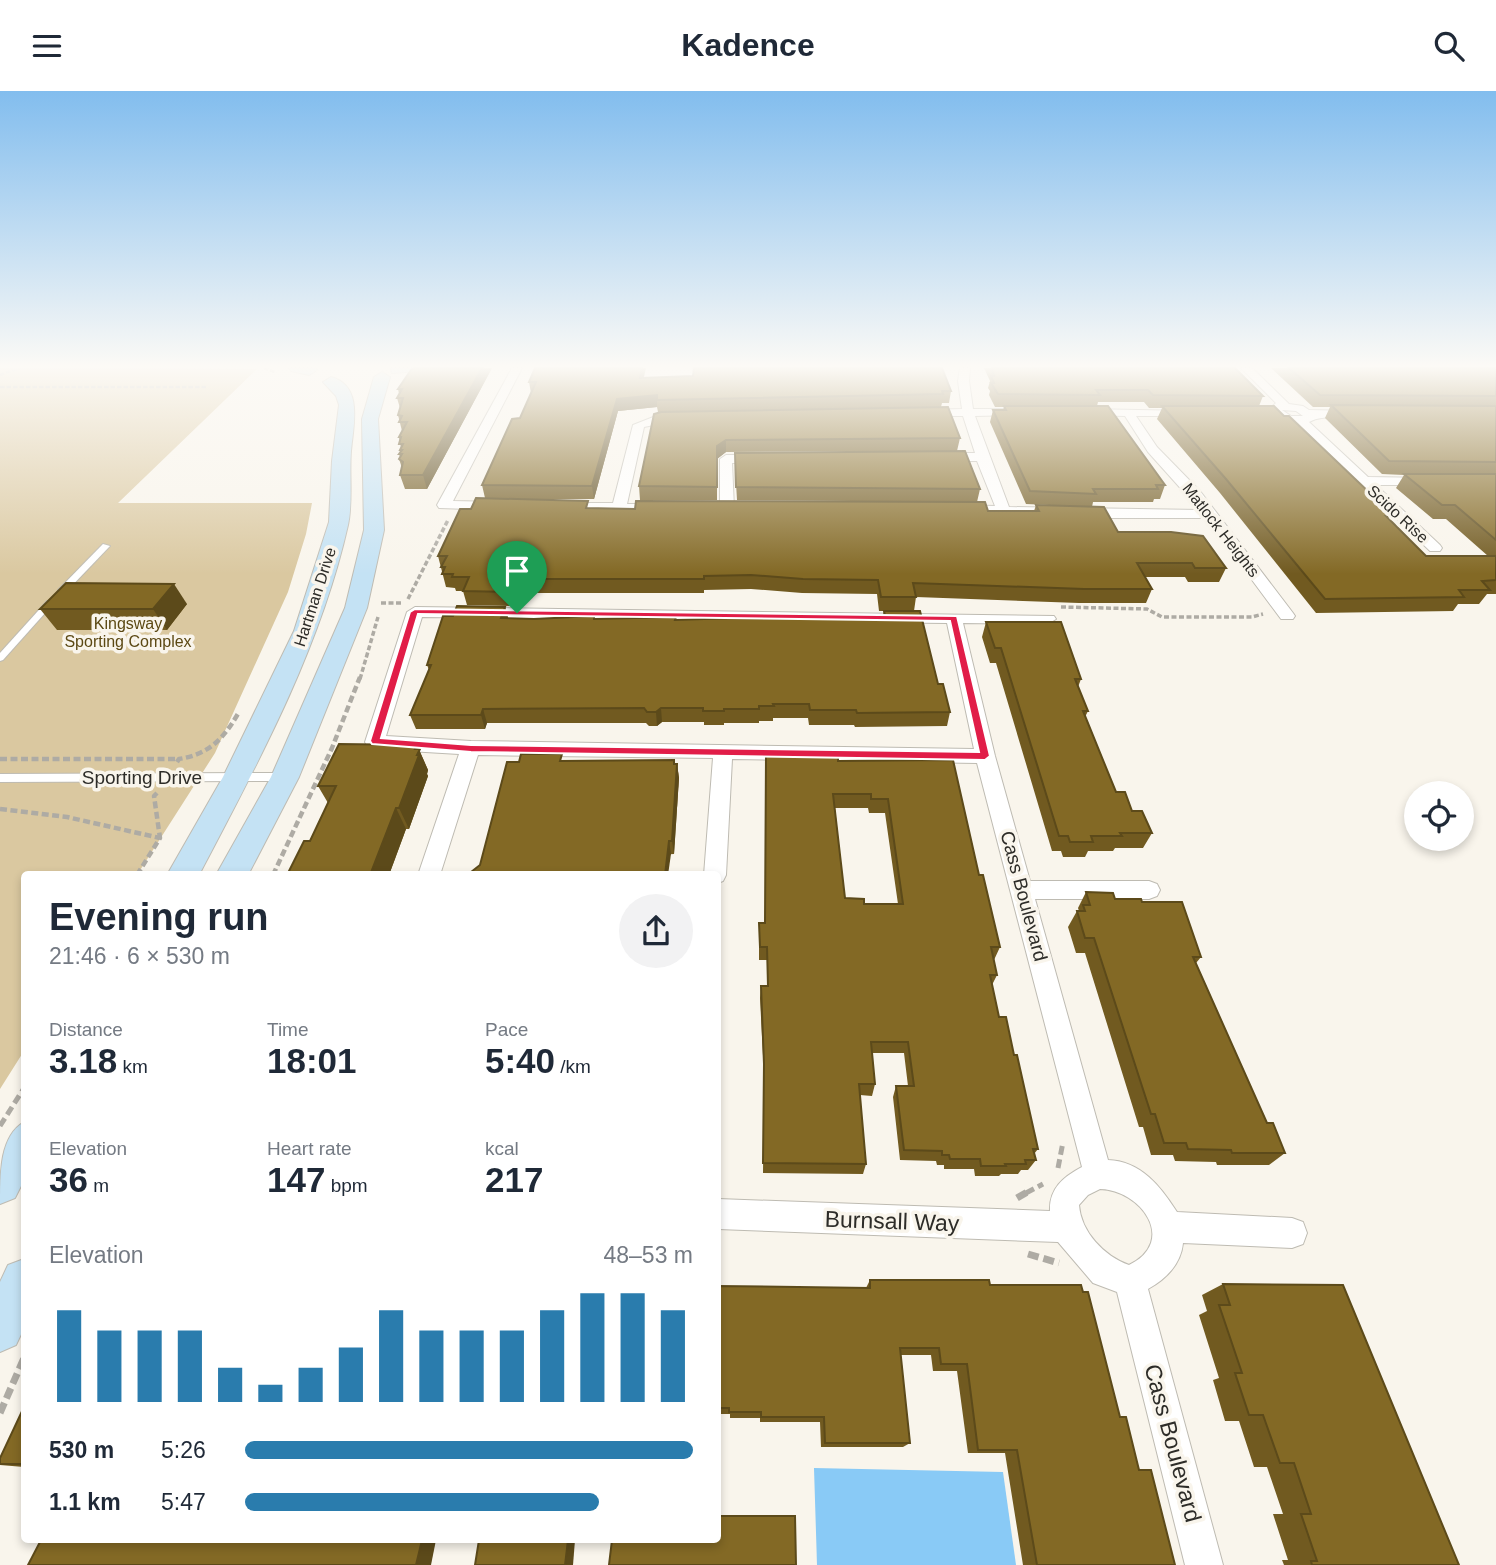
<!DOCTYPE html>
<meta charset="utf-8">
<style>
body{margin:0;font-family:Helvetica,sans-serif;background:#f2f2f3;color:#1f2937;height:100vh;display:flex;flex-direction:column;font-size:26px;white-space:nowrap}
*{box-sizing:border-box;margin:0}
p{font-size:23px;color:#747a83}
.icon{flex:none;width:38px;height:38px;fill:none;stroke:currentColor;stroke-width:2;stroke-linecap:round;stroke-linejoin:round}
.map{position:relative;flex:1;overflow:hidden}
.side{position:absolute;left:21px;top:780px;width:700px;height:672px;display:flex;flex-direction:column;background:#fff;border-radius:7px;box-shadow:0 4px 10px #0003}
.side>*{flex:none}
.buttons{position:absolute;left:1404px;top:690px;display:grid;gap:14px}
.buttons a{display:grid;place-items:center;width:70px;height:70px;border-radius:50%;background:#fff;box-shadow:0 4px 10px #0003;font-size:35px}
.pin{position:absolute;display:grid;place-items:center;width:60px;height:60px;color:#fff;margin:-72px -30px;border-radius:50% 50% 50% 0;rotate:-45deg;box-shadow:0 0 7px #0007}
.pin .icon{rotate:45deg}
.round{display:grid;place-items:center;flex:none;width:74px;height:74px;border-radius:37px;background:#f2f2f3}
.summary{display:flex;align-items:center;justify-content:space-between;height:119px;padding:0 28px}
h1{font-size:38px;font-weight:700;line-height:52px}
.stats{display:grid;grid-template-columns:repeat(3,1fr);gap:10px;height:119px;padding:7px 28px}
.stats div{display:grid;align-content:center}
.stats b{font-size:35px;font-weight:700}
.stats small{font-size:19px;font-weight:400}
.stats p{font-size:19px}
.chart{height:196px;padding:14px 28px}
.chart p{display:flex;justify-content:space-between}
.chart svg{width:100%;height:126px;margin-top:7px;stroke:#2a7cad;stroke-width:6}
ul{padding:0 28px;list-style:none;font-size:23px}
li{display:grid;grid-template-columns:112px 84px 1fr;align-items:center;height:52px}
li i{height:18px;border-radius:9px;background:#2a7cad}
header{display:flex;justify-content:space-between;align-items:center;height:91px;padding:0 28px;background:#fff;font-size:32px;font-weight:700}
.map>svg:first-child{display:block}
</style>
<header><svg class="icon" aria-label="menu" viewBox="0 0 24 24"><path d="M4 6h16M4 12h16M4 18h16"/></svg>Kadence<svg class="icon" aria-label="search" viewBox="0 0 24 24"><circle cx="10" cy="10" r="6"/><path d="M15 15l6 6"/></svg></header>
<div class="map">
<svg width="1496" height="1474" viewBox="0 0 1496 1474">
<rect width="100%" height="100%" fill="#f9f5ec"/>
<path fill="#dac8a0" d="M 0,277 L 257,278 L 118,412 L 312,412 L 306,443 L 288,501 L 215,662 L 137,784 L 24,784 L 24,960 L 0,998 Z"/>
<path fill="#89caf6" d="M 814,1377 L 1003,1381 L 1016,1474 L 817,1474 Z"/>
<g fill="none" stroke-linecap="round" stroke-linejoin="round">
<g stroke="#bebbb2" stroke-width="2">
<g id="service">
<path d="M 103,453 L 110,455 L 64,503 L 58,503 L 58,499 Z"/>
<path d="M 47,510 L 53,510 L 54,512 L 3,569 L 0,570 L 0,562 Z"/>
<path d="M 284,682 L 289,686 L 284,690 L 0,691 L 0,683 Z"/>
</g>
</g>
<g stroke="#bebbb2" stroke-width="2">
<g id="minor">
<path d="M 512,277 L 522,277 L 453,410 L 500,411 L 507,415 L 500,419 L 439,417 L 437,414 Z"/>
<path d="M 960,277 L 970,277 L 969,290 L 973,318 L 1019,318 L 1025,321 L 1019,324 L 975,325 L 1009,416 L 1200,419 L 1148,361 L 1125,325 L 1086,324 L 1080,321 L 1086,318 L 1191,320 L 1193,322 L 1187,325 L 1136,325 L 1157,356 L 1200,400 L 1293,522 L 1295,525 L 1293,528 L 1281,528 L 1206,427 L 1067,427 L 955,421 L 953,418 L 960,414 L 995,415 L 977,370 L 938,370 L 932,366 L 938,362 L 975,362 L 963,325 L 922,325 L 916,322 L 922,319 L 962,318 L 958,290 Z"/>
<path d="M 1241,277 L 1252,277 L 1289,313 L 1303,315 L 1309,319 L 1357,320 L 1359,322 C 1347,330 1326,322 1309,331 L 1368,386 L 1432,387 L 1434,390 L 1427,394 L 1376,394 L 1440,454 L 1442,457 L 1440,460 L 1430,460 L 1298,333 C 1286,332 1275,329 1267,320 L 1276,312 ZM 1282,319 L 1296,320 L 1303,325 L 1291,325 Z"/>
<path d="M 661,323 L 679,323 L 685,327 C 678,332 656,333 644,336 L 627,413 L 661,413 L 666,414 L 666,420 L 556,419 L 556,413 L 561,412 L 613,412 L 633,334 Z"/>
<path d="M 726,364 L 762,364 L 768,368 L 762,372 L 732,372 L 734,417 L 727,421 L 720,417 L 720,368 Z"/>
<path d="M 415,516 L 1054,525 L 1056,528 L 1048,533 L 963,532 L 995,665 L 1030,790 L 1149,790 L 1157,793 L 1160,799 L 1157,805 L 1149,808 L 1035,808 L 1108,1069 C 1141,1070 1161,1096 1177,1121 L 1292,1127 L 1303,1131 L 1307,1142 L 1303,1153 L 1292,1157 L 1183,1152 C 1181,1173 1166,1188 1148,1198 L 1223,1474 L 1185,1474 L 1117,1201 L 1093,1192 L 1058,1151 L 718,1138 L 718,1108 L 1050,1120 C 1049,1098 1063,1086 1082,1076 L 977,672 L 732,668 L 726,784 L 723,790 L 718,792 L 718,784 L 704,784 L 713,667 L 478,664 L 440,784 L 418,784 L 459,663 L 375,658 L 368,656 L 365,651 L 407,521 ZM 422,526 L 947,532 L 974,658 L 471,650 L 386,645 ZM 1100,1098 C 1141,1099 1178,1150 1129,1174 C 1104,1165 1081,1141 1079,1114 L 1088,1104 Z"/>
</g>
</g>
<g stroke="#bebbb2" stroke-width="2">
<g id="secondary">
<path d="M 289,277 L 315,277 L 317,279 L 309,284 L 291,280 Z"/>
<path d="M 391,277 L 421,277 L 419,280 L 392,282 Z"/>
<path d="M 382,281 L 390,286 L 378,328 L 384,439 L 367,517 L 299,686 L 248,784 L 216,784 L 271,686 L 345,517 L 364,439 L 362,328 L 374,286 Z"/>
<path d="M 331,286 C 364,295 353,335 351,360 C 349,384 353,411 348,434 C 320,558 258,672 199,784 L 167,784 L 223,686 L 294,540 L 329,431 L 332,370 L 339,314 L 336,305 L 323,291 Z"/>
<path d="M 24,1031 L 24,1089 L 15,1107 L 0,1113 C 0,1081 0,1045 24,1031 Z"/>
<path d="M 24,1168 L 24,1237 L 16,1254 L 0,1261 L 0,1191 L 8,1174 Z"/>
</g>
</g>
<g stroke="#aeaba4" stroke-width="2.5" stroke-dasharray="4.5 2" stroke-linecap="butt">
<path d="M 264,277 L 275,281"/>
<path d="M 0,284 L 19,277"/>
<path d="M 0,296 L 206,296"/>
</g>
<g stroke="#aeaba4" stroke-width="3.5" stroke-dasharray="5 2.5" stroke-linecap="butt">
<path d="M 408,508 L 448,429"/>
<path d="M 381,512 L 401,512"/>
<path d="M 1061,516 L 1147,518 L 1162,526 L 1252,526 L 1263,523"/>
<path d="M 360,588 L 378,526"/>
</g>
<g stroke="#aeaba4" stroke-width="4.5" stroke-dasharray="7 3.5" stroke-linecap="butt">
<path d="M 0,668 L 178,668"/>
<path d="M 177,671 L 179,668 C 210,663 224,647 239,621"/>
<path d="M 0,718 L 67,726 L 160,747"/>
<path d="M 137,784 L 160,747 L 154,705 L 157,702"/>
<path d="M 273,784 L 332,657 L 360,586"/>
</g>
<g stroke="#aeaba4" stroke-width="5" stroke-dasharray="9 4.5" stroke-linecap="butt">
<path d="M 0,1035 L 24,997"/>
<path d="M 1058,1077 L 1063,1051"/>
<path d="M 1026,1102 L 1043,1093"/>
</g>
<g stroke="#aeaba4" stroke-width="7" stroke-dasharray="11 5" stroke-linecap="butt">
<path d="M 1017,1107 L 1029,1100"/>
<path d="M 1028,1163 L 1059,1172"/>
<path d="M 0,1322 L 24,1267"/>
</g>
<use href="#service" fill="#fff" fill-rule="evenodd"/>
<use href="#minor" fill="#fff" fill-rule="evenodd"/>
<use href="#secondary" fill="#c4e2f4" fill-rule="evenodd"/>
</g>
<g fill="#715a20" fill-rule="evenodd">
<path d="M 414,277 L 492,277 L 427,398 L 405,398 L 400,384 L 402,377 L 399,368 L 400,366 L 399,363 L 401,357 L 399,346 L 402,340 L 398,324 L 400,317 L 397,307 L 399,303 L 398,298 Z"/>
<path d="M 984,277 L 1235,277 L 1263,305 L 1259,315 L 1394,425 L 1391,430 L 1426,465 L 1488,465 L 1446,428 L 1433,428 L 1396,397 L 1404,384 L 1382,383 L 1325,327 L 1330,316 L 1313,316 L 1271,277 L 1496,277 L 1496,503 L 1487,503 L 1479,513 L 1458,513 L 1453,520 L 1316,522 L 1220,402 L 1157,328 L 1162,317 L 1149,317 L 1144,311 L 1098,311 L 1097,315 L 1165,394 L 1160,408 L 1154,408 L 1153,411 L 1093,411 L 1092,416 L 1118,441 L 1226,477 L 1219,491 L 1188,491 L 1185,486 L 1145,486 L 1152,498 L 1146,512 L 1079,512 L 916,506 L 914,520 L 938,593 L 950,621 L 947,635 L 855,636 L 854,634 L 809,634 L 808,627 L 773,627 L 773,630 L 759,630 L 759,632 L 724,632 L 724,634 L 704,634 L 704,631 L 662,631 L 657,635 L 649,635 L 646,632 L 487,632 L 485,638 L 416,638 L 410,624 L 429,579 L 427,574 L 453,525 L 505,516 L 508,527 L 534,528 L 594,525 L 595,528 L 676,529 L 841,528 L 883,525 L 884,520 L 879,520 L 877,503 L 802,502 L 751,498 L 704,499 L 704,502 L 518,502 L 514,515 L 467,514 L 463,500 L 456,500 L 455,497 L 446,496 L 438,465 L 471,418 L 485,407 L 482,394 L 520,327 L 531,302 L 529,291 L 644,287 L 951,300 L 949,312 L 942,312 L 941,316 L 658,321 L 657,316 L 618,320 L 594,408 L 492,408 L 589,417 L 635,418 L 977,411 L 737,409 L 735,375 L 980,398 L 977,411 L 988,420 L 1034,420 L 1036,414 L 1049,414 L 1026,413 L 990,331 L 993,319 L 1003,319 L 1004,316 L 995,316 L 989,304 L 990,300 L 988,297 L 990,290 Z"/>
<path d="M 654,323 L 960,347 L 957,360 L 726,361 L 717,368 L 717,409 L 640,409 L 639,395 Z"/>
<path d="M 187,513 L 167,539 L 57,539 L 40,518 Z"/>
<path d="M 986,531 L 1081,588 L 1078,596 L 1088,620 L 1085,626 L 1116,701 L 1152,742 L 1143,757 L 1115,757 L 1113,760 L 1088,760 L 1085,766 L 1063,766 L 1061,760 L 1052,760 L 996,572 L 990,572 L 982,546 Z"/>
<path d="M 417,654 L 428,679 L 427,683 L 428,685 L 409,738 L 406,738 L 389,784 L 287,784 L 310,750 L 328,712 L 318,695 Z"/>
<path d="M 953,669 L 979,784 L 1000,856 L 994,869 L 997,884 L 992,894 L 999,926 L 1014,964 L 1038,1058 L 1034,1063 L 1036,1069 L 1028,1079 L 1021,1079 L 1018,1083 L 1001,1083 L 999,1085 L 975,1085 L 974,1078 L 944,1078 L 944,1074 L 937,1074 L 936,1070 L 900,1069 L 893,1006 L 896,995 L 908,995 L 904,962 L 872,962 L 875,993 L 872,1005 L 860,1004 L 866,1073 L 863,1083 L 763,1082 L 764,984 L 760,907 L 761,895 L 767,895 L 767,869 L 759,869 L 759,832 L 765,832 L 838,670 ZM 835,717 L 868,717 L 869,722 L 885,722 L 898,813 L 864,813 L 845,807 Z"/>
<path d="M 564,670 L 677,673 L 679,687 L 674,763 L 480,774 Z"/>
<path d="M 1086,801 L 1115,808 L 1142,811 L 1201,866 L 1196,872 L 1267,1032 L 1285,1062 L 1269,1074 L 1217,1074 L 1216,1071 L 1175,1070 L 1173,1064 L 1151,1064 L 1143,1036 L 1139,1036 L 1085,862 L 1076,862 L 1068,836 L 1077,820 L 1079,820 L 1078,817 Z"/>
<path d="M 870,1189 L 990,1194 L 1120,1326 L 1175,1474 L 1023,1474 L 1005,1362 L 968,1362 L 957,1280 L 933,1280 L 931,1264 L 901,1264 L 910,1352 L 903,1356 L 821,1356 L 820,1331 L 760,1331 L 760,1327 L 730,1327 L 730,1323 L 718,1323 L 718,1195 L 866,1197 Z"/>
<path d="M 1223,1193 L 1459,1474 L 1284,1474 L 1282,1469 L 1288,1469 L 1273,1423 L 1283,1423 L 1267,1376 L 1254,1376 L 1239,1330 L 1225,1330 L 1213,1289 L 1219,1287 L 1199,1224 L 1207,1220 L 1202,1204 Z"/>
<path d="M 24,1316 L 24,1376 L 0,1374 Z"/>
</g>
<g fill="#5c4a1a">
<path d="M 482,277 L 492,277 L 427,398 L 423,384 Z"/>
<path d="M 642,277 L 646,277 L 641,299 L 640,287 Z"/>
<path d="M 657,304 L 657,316 L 618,320 L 594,408 L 592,395 L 617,308 Z"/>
<path d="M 726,349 L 726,361 L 717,368 L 717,409 L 717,355 Z"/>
<path d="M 515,488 L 518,502 L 514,515 L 510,501 Z"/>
<path d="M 174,493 L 187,513 L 167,539 L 153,518 Z"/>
<path d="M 505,516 L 509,530 L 501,527 Z"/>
<path d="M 661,617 L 662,631 L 657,635 L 656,621 Z"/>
<path d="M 483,618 L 487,632 L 485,638 L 481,624 Z"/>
<path d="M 417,654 L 428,679 L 427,683 L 428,685 L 409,738 L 399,717 Z"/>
<path d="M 677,673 L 679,687 L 674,763 L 672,750 Z"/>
<path d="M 396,717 L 406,738 L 389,784 L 370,784 Z"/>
<path d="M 669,750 L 671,763 L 668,784 L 665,784 Z"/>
<path d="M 422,1449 L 436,1449 L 431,1474 L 416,1474 Z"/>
<path d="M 568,1449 L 575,1449 L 573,1474 L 565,1474 Z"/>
</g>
<g fill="#836925" stroke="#5c4a1a" stroke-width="2" fill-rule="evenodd">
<path d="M 414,277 L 482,277 L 423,384 L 400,384 L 403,371 L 399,368 L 402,363 L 399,363 L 402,359 L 400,359 L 403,353 L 399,353 L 401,346 L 399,346 L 407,331 L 399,331 L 402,325 L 398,324 L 403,307 L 397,307 L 402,298 L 398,298 L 411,279 Z"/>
<path d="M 535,277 L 642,277 L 640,287 L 693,285 L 694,277 L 942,277 L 951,300 L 942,300 L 943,303 L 657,309 L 657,304 L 617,308 L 592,395 L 482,394 L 512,328 L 520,327 L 536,291 L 529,291 Z"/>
<path d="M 992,277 L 1235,277 L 1263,305 L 1153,304 L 1148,299 L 1096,299 L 1100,304 L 998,303 L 991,292 L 994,292 L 991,285 L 994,285 Z"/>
<path d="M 1289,277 L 1496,277 L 1496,305 L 1320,304 Z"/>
<path d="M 1331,314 L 1496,315 L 1496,371 L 1389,370 Z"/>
<path d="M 1004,315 L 1108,315 L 1165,394 L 1156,394 L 1158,398 L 1093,398 L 1096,403 L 1030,400 L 993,319 L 1006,319 Z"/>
<path d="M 1162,315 L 1274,315 L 1284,325 L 1289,325 L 1394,425 L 1386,425 L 1426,465 L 1496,465 L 1496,489 L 1482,490 L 1490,499 L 1459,499 L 1464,506 L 1325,508 L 1226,388 Z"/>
<path d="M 948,316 L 960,347 L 726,349 L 717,355 L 717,396 L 639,395 L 654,323 L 661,321 Z"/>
<path d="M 965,360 L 980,398 L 736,396 L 735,362 Z"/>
<path d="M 1404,383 L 1496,383 L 1496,449 L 1455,414 L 1442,414 Z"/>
<path d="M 476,407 L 588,410 L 586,417 L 635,418 L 636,410 L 985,411 L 988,420 L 1039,420 L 1036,414 L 1104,416 L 1118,441 L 1171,441 L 1203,445 L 1226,477 L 1195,477 L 1192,472 L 1137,472 L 1152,498 L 1084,498 L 913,492 L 916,506 L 881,506 L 878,489 L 803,488 L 751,484 L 704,485 L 704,488 L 515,488 L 510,501 L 463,500 L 469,486 L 452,486 L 453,483 L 442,483 L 445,476 L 441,476 L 447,465 L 438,465 L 460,418 L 471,418 Z"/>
<path d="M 66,492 L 174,493 L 153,518 L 40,518 Z"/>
<path d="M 457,515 L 505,516 L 501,527 L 534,528 L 594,525 L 594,528 L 676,526 L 675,529 L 735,527 L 842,528 L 842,526 L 885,525 L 884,520 L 920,520 L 938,593 L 943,593 L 950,621 L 857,622 L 856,619 L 810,619 L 809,613 L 773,613 L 774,615 L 759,615 L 759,618 L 724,618 L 724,620 L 703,620 L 703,617 L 661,617 L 656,621 L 647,621 L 644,617 L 483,618 L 481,624 L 410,624 L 431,574 L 427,574 L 443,525 L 453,525 Z"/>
<path d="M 986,531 L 1061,531 L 1081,588 L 1075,588 L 1088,620 L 1083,620 L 1116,701 L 1125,701 L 1132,720 L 1142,720 L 1152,742 L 1120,742 L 1122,745 L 1091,745 L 1093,751 L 1070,751 L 1068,745 L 1059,745 L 1001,557 L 995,557 Z"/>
<path d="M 339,653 L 417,654 L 415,658 L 420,658 L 417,664 L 419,664 L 399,717 L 396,717 L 370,784 L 287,784 L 304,750 L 310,750 L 336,695 L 318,695 Z"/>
<path d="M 521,663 L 562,663 L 560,670 L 674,669 L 674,673 L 677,673 L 672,750 L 669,750 L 665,784 L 470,784 L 471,781 L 480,774 L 507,671 L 519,671 Z"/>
<path d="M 766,665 L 838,665 L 838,670 L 953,669 L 979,784 L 983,784 L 1000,856 L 991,856 L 997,884 L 990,884 L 999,926 L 1006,926 L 1014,964 L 1017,964 L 1038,1058 L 1033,1058 L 1036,1069 L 1025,1069 L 1026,1073 L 1005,1073 L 1006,1075 L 981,1075 L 980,1068 L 950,1068 L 949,1064 L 942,1064 L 942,1060 L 904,1059 L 896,995 L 914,995 L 908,951 L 871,951 L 875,993 L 859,993 L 866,1073 L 763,1072 L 764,973 L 761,895 L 768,895 L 767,856 L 760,856 L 759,832 L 765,832 ZM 833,703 L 871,703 L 871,708 L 888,708 L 903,813 L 864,813 L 864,808 L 845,807 Z"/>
<path d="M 1086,801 L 1113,802 L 1115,808 L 1141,808 L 1142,811 L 1182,811 L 1201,866 L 1193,866 L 1267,1032 L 1273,1032 L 1285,1062 L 1232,1062 L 1231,1059 L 1188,1058 L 1186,1052 L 1164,1052 L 1155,1023 L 1151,1023 L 1094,847 L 1085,847 L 1077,820 L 1085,820 L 1083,814 L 1090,814 Z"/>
<path d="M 870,1189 L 989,1189 L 990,1194 L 1081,1194 L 1083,1201 L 1088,1201 L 1120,1326 L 1126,1326 L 1139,1379 L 1151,1379 L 1175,1474 L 1037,1474 L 1017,1359 L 978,1359 L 967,1273 L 941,1273 L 939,1257 L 900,1257 L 910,1352 L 825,1352 L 824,1326 L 761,1326 L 761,1321 L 729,1321 L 729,1317 L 718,1317 L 718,1195 L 870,1197 Z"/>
<path d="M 1223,1193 L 1343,1194 L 1459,1474 L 1312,1474 L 1311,1470 L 1317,1470 L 1301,1423 L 1311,1423 L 1294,1372 L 1280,1372 L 1263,1324 L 1249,1324 L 1235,1282 L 1242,1282 L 1219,1214 L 1230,1214 Z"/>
<path d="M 24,1316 L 24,1373 L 0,1373 L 0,1367 Z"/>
<path d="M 718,1425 L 795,1425 L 796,1474 L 609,1474 L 612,1449 L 718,1449 Z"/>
<path d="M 41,1449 L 422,1449 L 416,1474 L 28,1474 Z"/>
<path d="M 479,1449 L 568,1449 L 565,1474 L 475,1474 Z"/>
</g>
<linearGradient id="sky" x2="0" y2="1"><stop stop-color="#82bdee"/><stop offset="0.57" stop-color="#fcfaf6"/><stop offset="1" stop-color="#fcfaf6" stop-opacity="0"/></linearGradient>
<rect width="1496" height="483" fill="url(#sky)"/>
<path fill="#e11d48" stroke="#fff" stroke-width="2" fill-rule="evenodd" d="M 415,518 L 957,525 L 990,665 L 985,669 L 471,661 L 372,653 L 370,650 L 410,521 ZM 418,523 L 950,530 L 979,661 L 471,654 L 381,647 Z"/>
<g text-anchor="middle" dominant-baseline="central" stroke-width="7" stroke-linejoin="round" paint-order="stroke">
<g font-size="16" fill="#2d2c28" stroke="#f9f5ec">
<text transform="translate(1398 423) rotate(43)">Scido Rise</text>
<text transform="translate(1221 439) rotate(52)">Matlock Heights</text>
<text transform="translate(315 506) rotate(-72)">Hartman Drive</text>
</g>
<g font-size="16" fill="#5c4914" stroke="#f9f5ec">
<text x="128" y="532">Kingsway<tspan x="128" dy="18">Sporting Complex</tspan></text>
</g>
<g font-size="19" fill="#2d2c28" stroke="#f9f5ec">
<text x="142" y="686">Sporting Drive</text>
<text transform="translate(1024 805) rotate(75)">Cass Boulevard</text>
</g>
<g font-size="23" fill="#2d2c28" stroke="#f9f5ec">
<text transform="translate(892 1130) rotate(2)">Burnsall Way</text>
<text transform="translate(1173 1352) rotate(75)">Cass Boulevard</text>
</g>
</g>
</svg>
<div class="buttons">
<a><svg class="icon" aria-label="locate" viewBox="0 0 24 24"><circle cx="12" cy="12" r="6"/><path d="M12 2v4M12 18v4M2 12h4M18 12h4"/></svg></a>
</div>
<div class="pin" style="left:517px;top:522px;background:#1e9e55"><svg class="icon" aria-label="arrive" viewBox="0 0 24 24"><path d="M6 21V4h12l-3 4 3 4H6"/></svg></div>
<section class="side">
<div class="summary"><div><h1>Evening run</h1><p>21:46 · 6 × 530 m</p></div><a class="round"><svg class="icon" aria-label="share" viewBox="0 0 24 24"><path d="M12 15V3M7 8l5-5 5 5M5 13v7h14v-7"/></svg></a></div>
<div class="stats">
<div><p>Distance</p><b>3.18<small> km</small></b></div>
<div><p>Time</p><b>18:01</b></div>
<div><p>Pace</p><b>5:40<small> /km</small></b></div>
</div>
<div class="stats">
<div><p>Elevation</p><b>36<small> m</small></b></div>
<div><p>Heart rate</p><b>147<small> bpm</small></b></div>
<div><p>kcal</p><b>217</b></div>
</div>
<div class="chart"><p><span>Elevation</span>48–53 m</p>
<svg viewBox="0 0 160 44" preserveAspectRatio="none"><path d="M5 44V12M15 44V19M25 44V19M35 44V19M45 44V32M55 44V38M65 44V32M75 44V25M85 44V12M95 44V19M105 44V19M115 44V19M125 44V12M135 44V6M145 44V6M155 44V12"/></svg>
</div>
<ul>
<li><b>530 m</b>5:26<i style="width:100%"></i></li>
<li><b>1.1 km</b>5:47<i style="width:79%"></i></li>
</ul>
</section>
</div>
